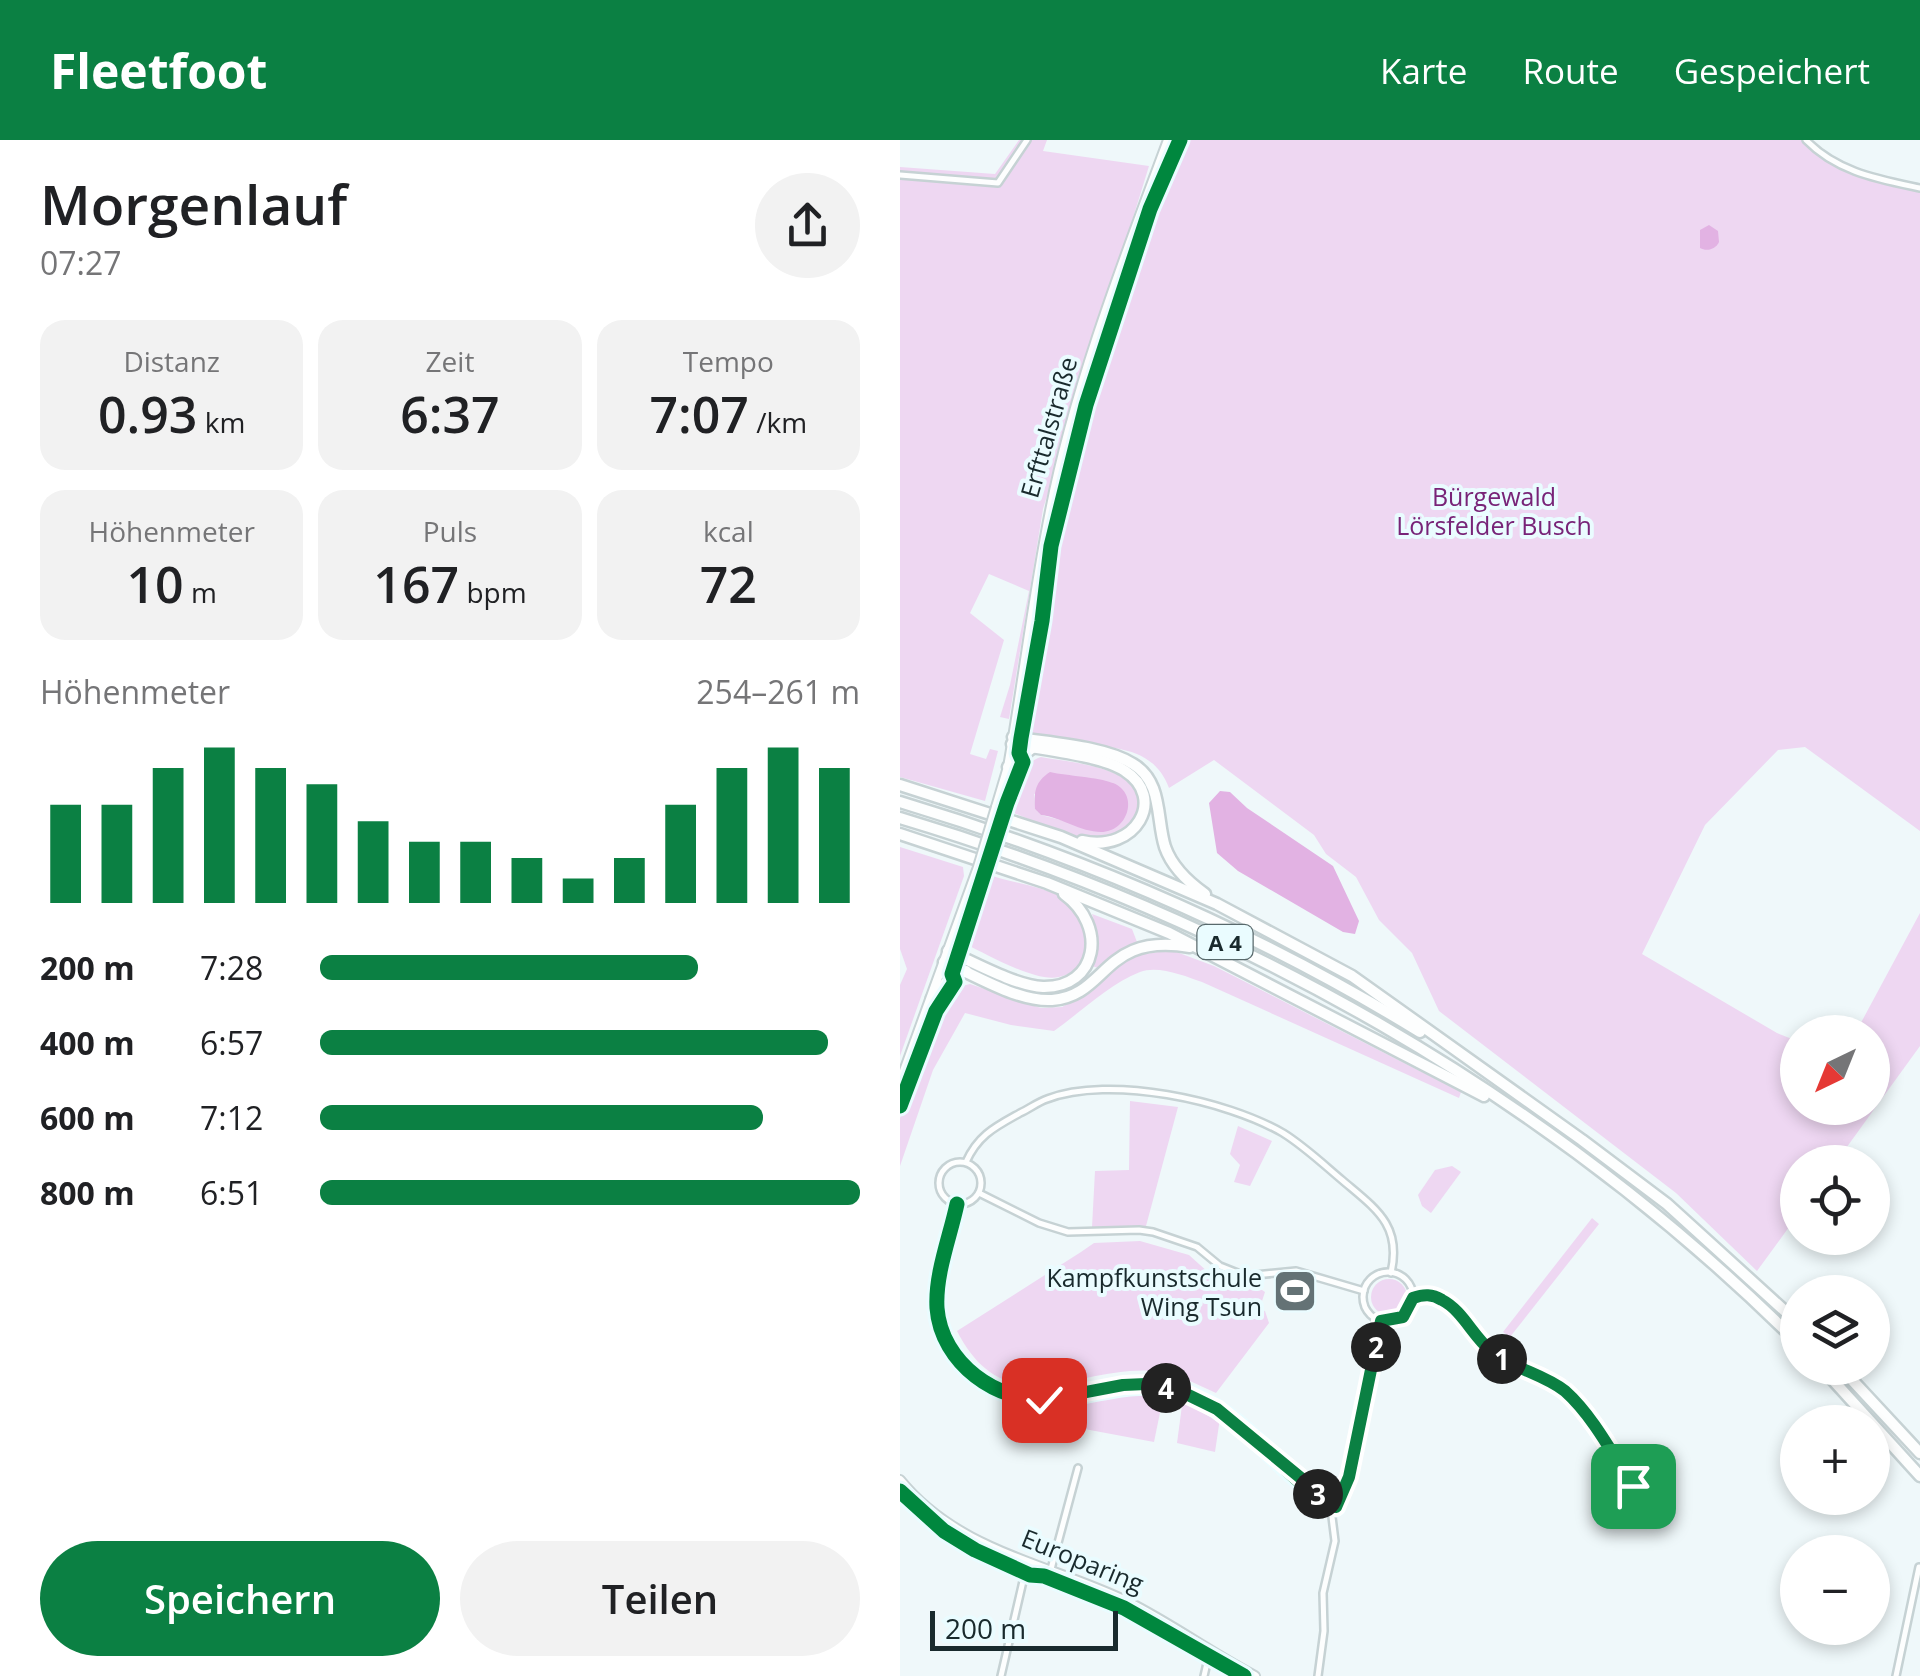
<!DOCTYPE html>
<html lang="de">
<meta charset="utf-8">
<style>
body{margin:0;font-family:"Open Sans",sans-serif;background:#f2f2f2;color:#202124;height:100vh;display:flex;flex-direction:column;font-size:38px;white-space:nowrap}
*{box-sizing:border-box;margin:0}
p{font-size:32px;color:#757577}
.icon{flex:none;width:55px;height:55px;fill:none;stroke:currentColor;stroke-width:2;stroke-linecap:round;stroke-linejoin:round}
.map{position:relative;flex:1;overflow:hidden}
.sheet{display:flex;flex-direction:column;background:#fff;width:900px}
.sheet>*{flex:none}
.needle{width:65px;rotate:223deg}
.controls{position:absolute;left:880px;top:875px;display:grid;gap:20px}
.controls a{display:grid;place-items:center;width:110px;height:110px;border-radius:50%;background:#fff;box-shadow:0 5px 15px #0003;font-size:50px}
.scale{position:absolute;left:30px;bottom:25px;width:188px;box-sizing:border-box;padding-left:10px;border:5px solid #192a2d;border-top:0;font-size:28px;line-height:35px;white-space:nowrap;color:#192a2d;-webkit-text-stroke:8px #eafcff;paint-order:stroke}
.pin{position:absolute;display:grid;place-items:center;width:85px;height:85px;color:#fff;margin:-42px;border-radius:20px;box-shadow:0 5px 15px #0006}
.km{position:absolute;width:50px;height:50px;margin:-25px;border-radius:50%;background:#222;color:#fff;font-size:28px;line-height:50px;text-align:center}
.round{display:grid;place-items:center;flex:none;width:105px;height:105px;border-radius:52px;background:#f2f2f2}
.head{display:flex;align-items:center;justify-content:space-between;height:170px;padding:0 40px}
h1{font-size:55px;font-weight:600;line-height:75px}
.figures{display:grid;grid-template-columns:repeat(3,1fr);gap:15px;height:170px;padding:10px 40px}
.figures div{display:grid;align-content:center;border-radius:25px;background:#f2f2f2;text-align:center}
.figures b{font-size:50px;font-weight:600}
.figures small{font-size:28px;font-weight:400}
.figures p{font-size:28px}
.chart{height:280px;padding:20px 40px}
.chart p{display:flex;justify-content:space-between}
.chart svg{width:100%;height:180px;margin-top:10px;stroke:#0b8043;stroke-width:6}
.cta{display:flex;gap:20px;margin-top:auto;padding:20px 40px}
.cta a{flex:1;height:115px;border-radius:60px;background:#0b8043;color:#fff;font-size:40px;font-weight:600;line-height:115px;text-align:center}
.cta a+a{background:#f2f2f2;color:#202124}
ul{padding:0 40px;list-style:none;font-size:32px}
li{display:grid;grid-template-columns:160px 120px 1fr;align-items:center;height:75px}
li i{height:25px;border-radius:12px;background:#0b8043}
header{display:flex;align-items:center;gap:60px;box-sizing:border-box;height:140px;padding:0 50px;background:#0b8043;color:#fff}
header strong{font-size:48px}
nav{display:flex;gap:55px;margin-inline-start:auto;font-size:35px}
main{display:flex;flex:1;min-height:0}
.map>svg:first-child{display:block}
</style>
<header>
<strong>Fleetfoot</strong>
<nav><a>Karte</a><a>Route</a><a>Gespeichert</a></nav>
</header>
<main>
<section class="sheet">
<div class="head"><div><h1>Morgenlauf</h1><p>07:27</p></div><a class="round"><svg class="icon" aria-label="share" viewBox="0 0 24 24"><path d="M12 15V3M7 8l5-5 5 5M5 13v7h14v-7"/></svg></a></div>
<div class="figures">
<div><p>Distanz</p><b>0.93<small> km</small></b></div>
<div><p>Zeit</p><b>6:37</b></div>
<div><p>Tempo</p><b>7:07<small> /km</small></b></div>
</div>
<div class="figures">
<div><p>Höhenmeter</p><b>10<small> m</small></b></div>
<div><p>Puls</p><b>167<small> bpm</small></b></div>
<div><p>kcal</p><b>72</b></div>
</div>
<div class="chart"><p><span>Höhenmeter</span>254–261 m</p>
<svg viewBox="0 0 160 44" preserveAspectRatio="none"><path d="M5 44V20M15 44V20M25 44V11M35 44V6M45 44V11M55 44V15M65 44V24M75 44V29M85 44V29M95 44V33M105 44V38M115 44V33M125 44V20M135 44V11M145 44V6M155 44V11"/></svg>
</div>
<ul>
<li><b>200 m</b>7:28<i style="width:70%"></i></li>
<li><b>400 m</b>6:57<i style="width:94%"></i></li>
<li><b>600 m</b>7:12<i style="width:82%"></i></li>
<li><b>800 m</b>6:51<i style="width:100%"></i></li>
</ul>
<div class="cta"><a>Speichern</a><a>Teilen</a></div>
</section>
<div class="map">
<svg width="1020" height="1536" viewBox="0 0 1020 1536">
<rect width="100%" height="100%" fill="#eff8fa"/>
<g fill="#eed7f2" fill-rule="evenodd">
<path d="M 119,0 L 147,0 L 143,11 L 249,26 L 143,369 L 109,579 L 100,577 L 110,545 L 129,451 L 89,434 L 70,473 L 104,500 L 70,614 L 86,619 L 90,609 L 98,611 L 85,661 L 0,637 L 0,27 L 95,34 Z"/>
<path d="M 284,0 L 901,0 C 935,31 976,40 1020,53 L 1020,691 L 905,607 L 878,610 L 805,685 L 742,814 L 877,893 L 897,901 L 898,968 L 972,968 L 972,892 L 956,892 L 1020,773 L 1020,906 L 936,1022 L 898,1022 L 897,1076 L 857,1131 L 776,1053 L 539,871 L 512,813 L 479,780 L 456,737 L 426,714 L 414,695 L 314,620 L 269,648 C 253,605 212,609 174,602 C 158,600 142,596 126,592 C 138,517 145,439 164,365 C 195,240 239,120 284,0 Z"/>
<path d="M 141,617 C 171,623 257,627 235,678 C 229,690 217,698 205,699 C 174,702 137,682 109,671 C 111,650 119,624 141,617 ZM 192,640 L 213,643 L 176,684 L 141,675 L 135,669 L 134,654 Z"/>
<path d="M 0,707 L 63,727 L 64,736 L 0,916 L 0,845 L 7,829 L 0,809 Z"/>
<path d="M 90,735 C 112,743 143,746 163,758 C 192,775 198,829 159,837 C 136,843 87,814 65,804 Z"/>
<path d="M 192,774 L 232,789 L 237,802 L 198,828 L 192,826 C 202,807 198,793 192,774 Z"/>
<path d="M 271,810 L 314,826 L 561,952 L 559,958 L 302,842 C 285,836 258,825 240,832 C 209,844 181,872 154,891 L 111,885 L 65,873 L 33,930 L 0,1026 L 0,978 L 37,875 L 58,847 L 70,844 L 141,868 L 162,867 L 181,856 L 231,816 Z"/>
<path d="M 230,961 L 278,967 L 246,1086 L 192,1087 L 195,1031 L 229,1030 Z"/>
<path d="M 338,986 L 372,1001 L 350,1046 L 334,1042 L 340,1025 L 330,1014 Z"/>
<path d="M 552,1026 L 561,1032 L 531,1073 L 522,1066 L 518,1055 L 535,1030 Z"/>
<path d="M 692,1078 L 699,1084 L 610,1197 L 603,1192 Z"/>
<path d="M 240,1101 L 289,1115 L 309,1133 L 332,1147 L 359,1148 L 365,1152 L 362,1161 L 357,1164 L 358,1169 L 365,1171 L 369,1183 L 316,1253 C 298,1245 276,1233 257,1231 C 179,1224 106,1287 57,1191 L 181,1112 L 194,1103 Z"/>
<circle cx="489" cy="1157" r="18"/>
<path d="M 225,1250 L 264,1253 L 254,1302 L 163,1285 L 166,1262 Z"/>
<path d="M 283,1258 L 320,1278 L 315,1312 L 277,1303 Z"/>
</g>
<g fill="#e2b2e3">
<path d="M 809,85 L 818,91 L 819,102 C 816,109 807,112 800,108 L 800,90 Z"/>
<path d="M 150,632 C 168,636 197,637 213,643 C 240,654 228,692 201,692 C 181,692 160,677 141,675 L 135,669 C 134,651 135,642 150,632 Z"/>
<path d="M 320,651 L 330,652 L 347,668 L 433,726 L 459,781 L 455,794 L 443,792 L 338,731 L 317,713 L 309,663 Z"/>
</g>
<g fill="none" stroke-linecap="round" stroke-linejoin="round">
<g stroke="#c6d2d4" stroke-width="10">
<g id="street">
<path d="M 906,0 C 937,32 978,39 1020,48"/>
<path d="M 0,35 L 98,43 L 127,0"/>
<circle cx="60" cy="1043" r="21"/>
<path d="M 66,1022 C 78,995 95,987 120,973 C 129,969 138,962 147,959 C 210,935 326,960 383,993 C 404,1006 423,1024 442,1040 C 476,1069 502,1085 491,1133"/>
<path d="M 79,1053 L 139,1083 L 168,1092 L 239,1090 L 253,1092 L 297,1107 L 320,1126 L 345,1136 L 396,1131 L 464,1151"/>
<path d="M 57,1064 C 50,1097 35,1134 37,1168 C 41,1223 98,1264 150,1259 C 195,1255 232,1237 278,1250 C 342,1270 380,1335 436,1367"/>
<circle cx="488" cy="1157" r="25"/>
<path d="M 513,1157 C 523,1154 532,1154 542,1159 C 562,1169 573,1195 590,1210 C 615,1232 650,1236 674,1261 C 702,1292 721,1330 745,1362"/>
<path d="M 151,1429 L 178,1328"/>
<path d="M 101,1536 L 127,1424"/>
<path d="M 304,1536 L 310,1510"/>
<path d="M 418,1536 L 424,1491 L 423,1453 L 435,1401 L 432,1377 L 449,1337 L 481,1181"/>
<path d="M 996,1536 L 1019,1427"/>
</g>
</g>
<g stroke="#c6d2d4" stroke-width="12">
<g id="secondary">
<path d="M 96,667 L 108,627 C 123,542 133,455 150,371 C 174,247 224,118 268,0"/>
<path d="M 0,942 L 78,727"/>
<path d="M 0,1340 C 58,1412 150,1424 228,1462 C 272,1484 311,1513 355,1536"/>
</g>
</g>
<g stroke="#c6d2d4" stroke-width="15">
<g id="highway">
<path d="M 113,597 C 148,603 205,606 233,624 C 263,642 256,679 265,707 C 272,727 288,742 305,754"/>
<path d="M 112,604 C 140,609 204,616 225,631 C 267,658 236,713 182,701"/>
<path d="M 108,627 L 132,608"/>
<path d="M 0,645 L 161,697 L 317,764 L 452,836 L 682,1000 L 767,1064 L 898,1183"/>
<path d="M 0,662 C 183,717 357,792 520,892"/>
<path d="M 0,678 C 335,778 649,955 898,1203"/>
<path d="M 0,694 L 147,743 L 269,793 L 584,956"/>
<path d="M 48,811 C 73,822 116,846 143,847 C 198,848 208,786 164,754"/>
<path d="M 44,822 C 76,835 117,862 152,860 C 208,856 202,792 290,807"/>
<path d="M 32,858 L 49,839 L 66,831"/>
<path d="M 922,1228 L 1020,1336"/>
<path d="M 941,1228 L 1020,1313"/>
</g>
</g>
<use href="#street" stroke="#fdfefe" stroke-width="5"/>
<use href="#secondary" stroke="#fdfefe" stroke-width="8"/>
<use href="#highway" stroke="#fdfefe" stroke-width="10"/>
<g stroke="#c6d2d4" stroke-width="12" stroke-linecap="butt">
<path id="secondary-bridge" d="M 78,727 L 96,667"/>
</g>
<use href="#secondary-bridge" stroke="#fdfefe" stroke-width="8"/>
<g stroke="#eafcff" stroke-width="21">
<g id="cycleway">
<path d="M 0,966 L 36,871 L 55,842 L 52,834 L 107,663 L 123,622 L 119,613 L 121,598 L 142,481 L 151,406 L 186,265 L 250,69 L 280,0"/>
<path d="M 57,1064 C 50,1097 35,1134 37,1168 C 41,1223 98,1264 150,1259 C 195,1255 232,1237 278,1250 C 342,1270 380,1335 436,1367"/>
<path d="M 0,1351 L 44,1391 L 75,1410 L 130,1435 L 144,1436 L 224,1468 L 344,1536"/>
</g>
</g>
<use href="#cycleway" stroke="#00873e" stroke-width="15"/>
</g>
<g fill="none" stroke-linecap="round" stroke-linejoin="round">
<g stroke="#fff" stroke-width="20">
<path id="route" d="M 144,1260 L 223,1245 L 246,1244 L 278,1250 L 317,1269 L 436,1367 L 449,1337 L 481,1181 L 503,1177 L 513,1158 C 524,1154 532,1154 542,1160 C 562,1170 573,1196 590,1210 C 612,1229 642,1233 665,1251 C 693,1276 713,1315 733,1346"/>
</g>
<use href="#route" stroke="#0b8043" stroke-width="12"/>
</g>
<defs>
<g id="stadium-square" transform="scale(2.25)"><rect x="-9" y="-9" width="18" height="18" rx="4" fill="#647275" stroke="#eafcff"/><path d="M0-5a6.5 5 0 1 0 0 10a6.5 5 0 1 0 0-10ZM-3.5-1.8h7v3.6h-7Z" fill="#fff"/></g>
</defs>
<g fill-rule="evenodd">
<use href="#stadium-square" x="395" y="1151"/>
</g>
<g text-anchor="middle" dominant-baseline="central" stroke-width="8" stroke-linejoin="round" paint-order="stroke">
<rect fill="#eafcff" stroke="#58696c" stroke-width="2.5" x="297.5" y="785" width="55" height="34" rx="8"/>
<g font-size="22" font-weight="bold" fill="#192a2d">
<text x="325" y="802">A 4</text>
</g>
<g font-size="25" fill="#192a2d" stroke="#eafcff">
<text transform="translate(148 287) rotate(-74)">Erfttalstraße</text>
<text transform="translate(183 1420) rotate(22)">Europaring</text>
</g>
<g font-size="25" fill="#782478" stroke="#eafcff">
<text x="594" y="356">Bürgewald<tspan x="594" dy="29">Lörsfelder Busch</tspan></text>
</g>
<g font-size="25" fill="#192a2d" stroke="#eafcff" text-anchor="end">
<text x="362" y="1137">Kampfkunstschule<tspan x="362" dy="29">Wing Tsun</tspan></text>
</g>
</g>
</svg>
<div class="controls">
<a><svg class="needle" viewBox="-14 -14 28 28"><path d="M0-13l5 13h-10z" fill="#e53935"/><path d="M0 13l5-13h-10z" fill="#757577"/></svg></a>
<a><svg class="icon" aria-label="locate" viewBox="0 0 24 24"><circle cx="12" cy="12" r="6"/><path d="M12 2v4M12 18v4M2 12h4M18 12h4"/></svg></a>
<a><svg class="icon" aria-label="layers" viewBox="0 0 24 24"><path d="M12 4l9 5-9 5-9-5zM3 14l9 5 9-5"/></svg></a>
<a>+</a>
<a>−</a>
</div>
<div class="scale">200 m</div>
<div class="pin" style="left:733px;top:1346px;background:#1e9e55"><svg class="icon" aria-label="arrive" viewBox="0 0 24 24"><path d="M6 21V4h12l-3 4 3 4H6"/></svg></div>
<div class="pin" style="left:144px;top:1260px;background:#d93025"><svg class="icon" aria-label="check" viewBox="0 0 24 24"><path d="M5 12l5 5 9-10"/></svg></div>
<b class="km" style="left:602px;top:1219px">1</b>
<b class="km" style="left:476px;top:1207px">2</b>
<b class="km" style="left:418px;top:1354px">3</b>
<b class="km" style="left:266px;top:1248px">4</b>
</div>
</main>
